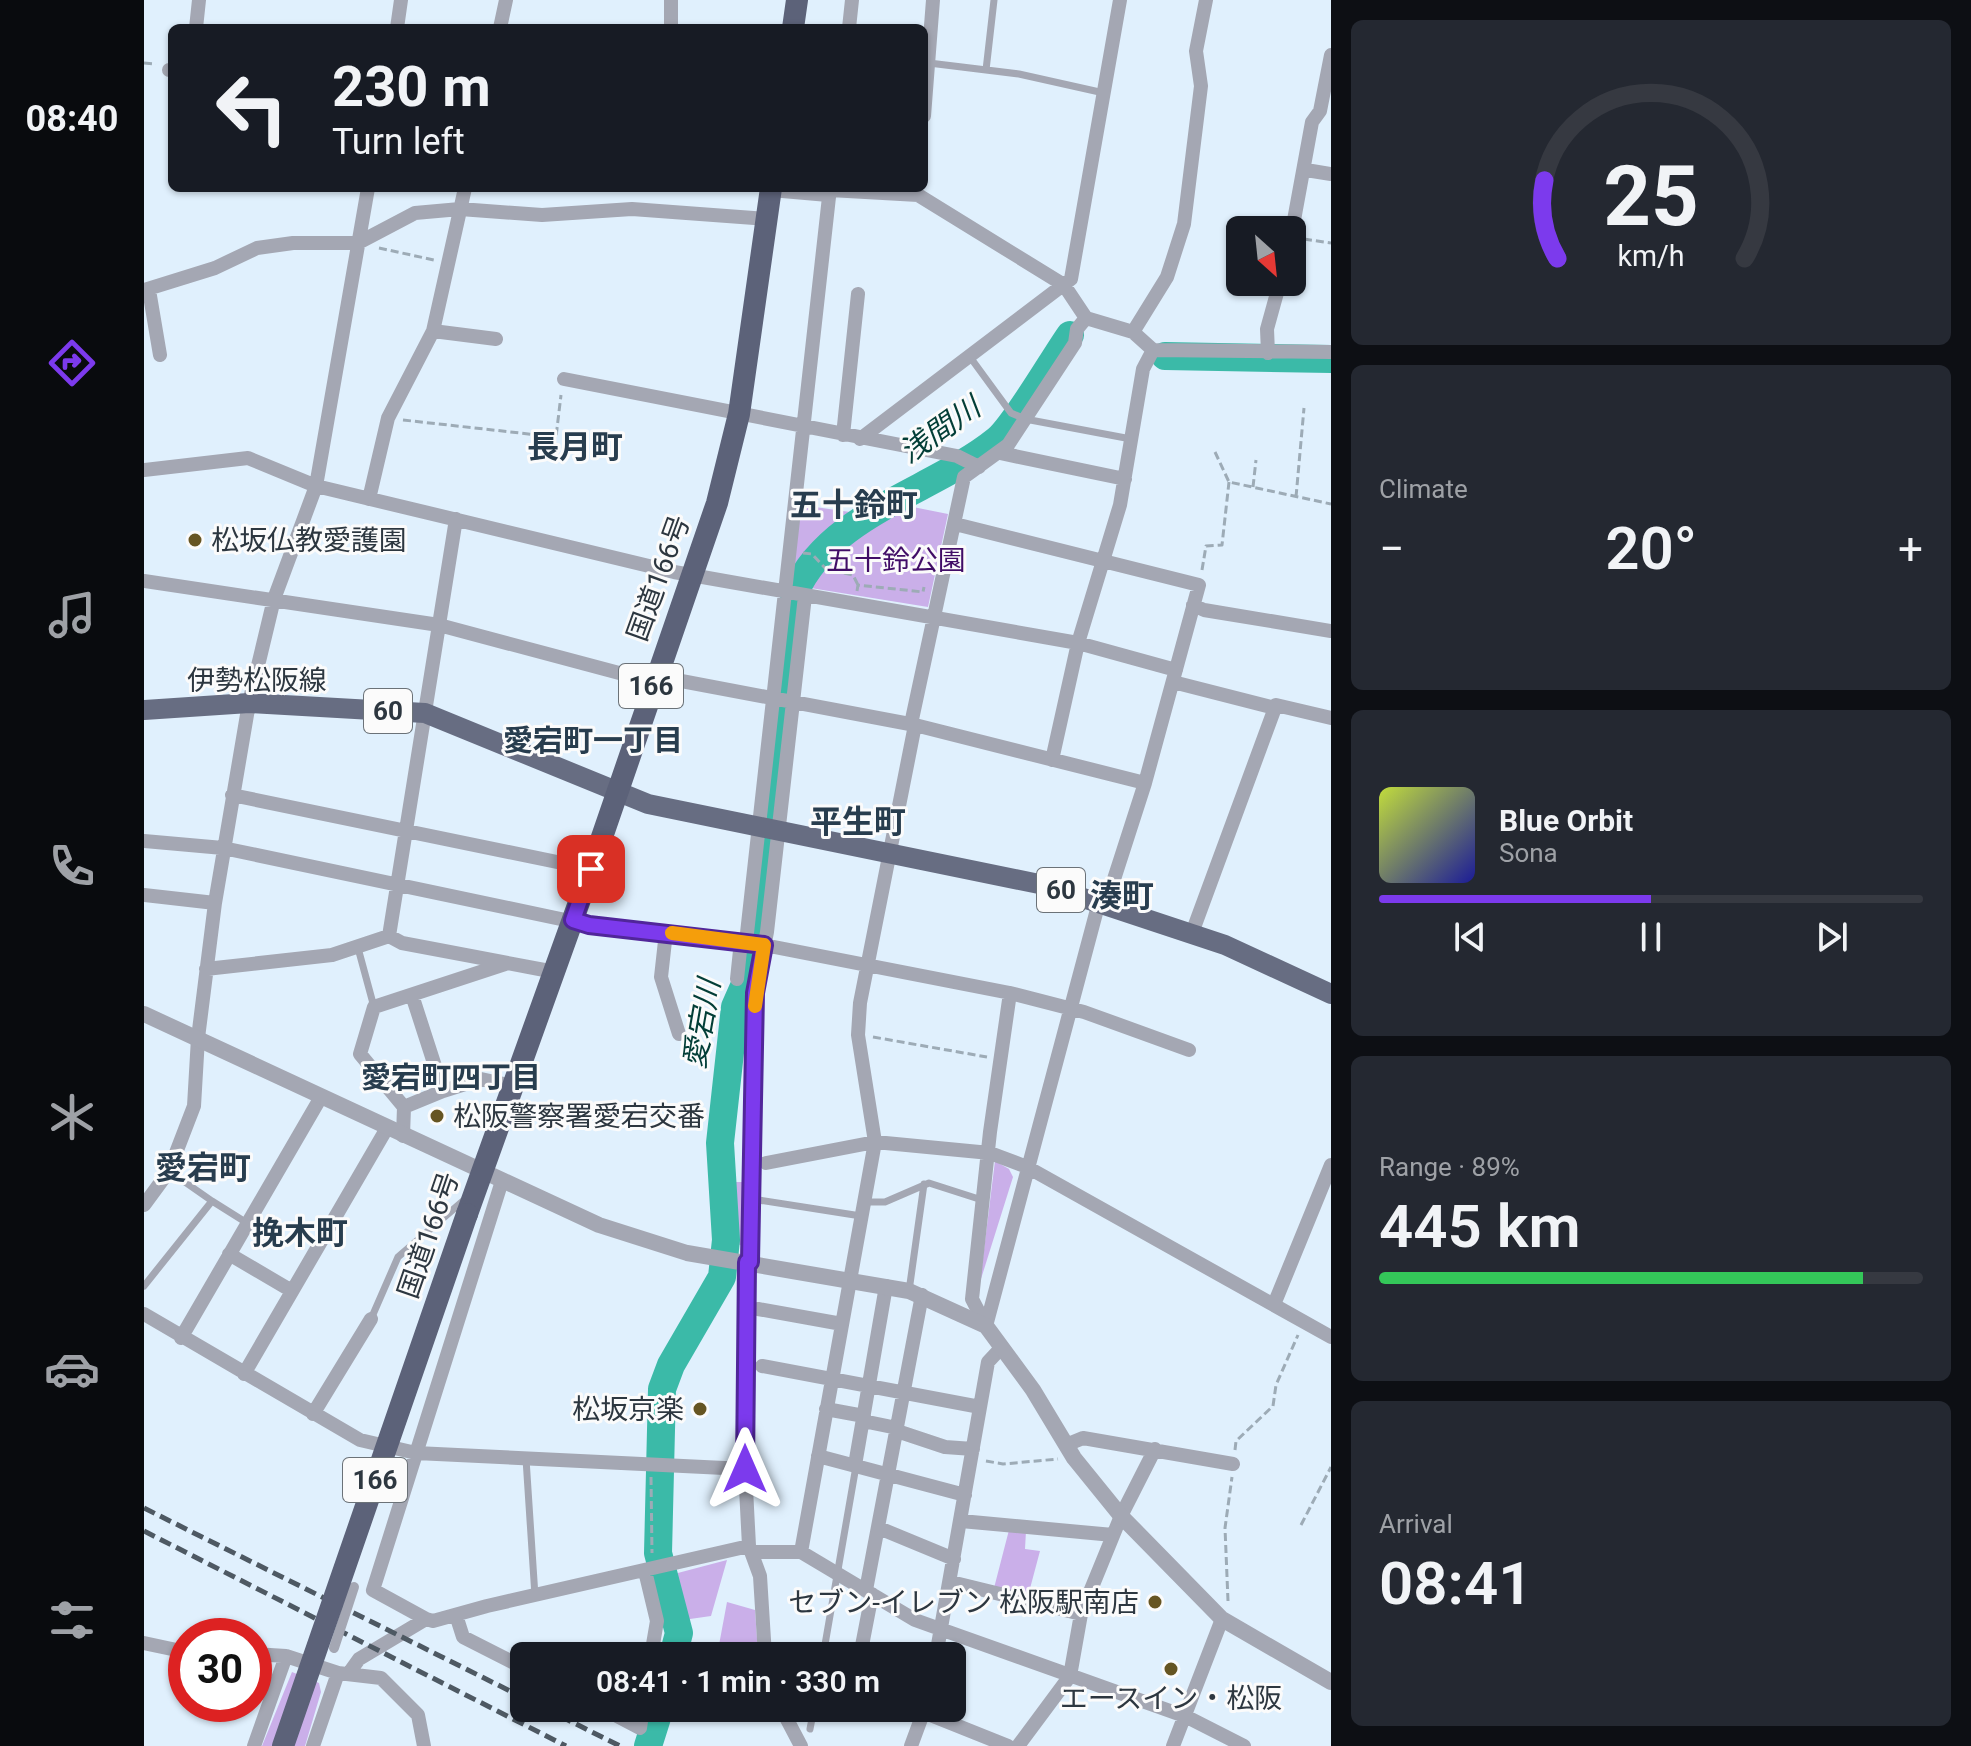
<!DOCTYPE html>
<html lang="en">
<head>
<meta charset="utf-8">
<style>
	body { margin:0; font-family:Roboto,"Noto Sans JP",sans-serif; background:#242831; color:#f1f3f6; height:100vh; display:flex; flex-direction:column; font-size:30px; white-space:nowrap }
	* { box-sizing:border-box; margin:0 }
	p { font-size:26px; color:#9ea1a6 }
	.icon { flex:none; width:44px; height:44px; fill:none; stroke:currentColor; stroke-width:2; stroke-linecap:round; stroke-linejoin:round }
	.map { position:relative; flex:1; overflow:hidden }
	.sheet { display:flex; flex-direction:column; gap:20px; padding:20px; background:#0d0f14; width:640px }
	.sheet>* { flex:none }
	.hud { position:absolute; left:24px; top:24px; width:760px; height:168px; border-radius:12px; box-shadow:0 2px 6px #0004; background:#171b24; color:#f1f3f6; overflow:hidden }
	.needle { width:52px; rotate:153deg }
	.tools { position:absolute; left:1082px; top:216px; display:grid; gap:16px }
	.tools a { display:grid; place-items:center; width:80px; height:80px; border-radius:12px; background:#171b24; box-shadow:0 2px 6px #0004; font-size:40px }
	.speed { position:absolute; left:24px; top:1618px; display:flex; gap:16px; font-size:40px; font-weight:700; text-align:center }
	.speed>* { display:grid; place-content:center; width:104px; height:104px; border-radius:50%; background:#171b24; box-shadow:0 2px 6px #0004; line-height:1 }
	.speed .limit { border:12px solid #d22; background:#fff; color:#111 }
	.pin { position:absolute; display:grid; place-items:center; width:68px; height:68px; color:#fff; margin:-34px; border-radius:16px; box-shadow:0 4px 12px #0006 }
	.me { position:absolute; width:88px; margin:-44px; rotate:0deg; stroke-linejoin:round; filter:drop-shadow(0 0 6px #0008) }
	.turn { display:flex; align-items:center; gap:28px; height:168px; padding:0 32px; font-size:36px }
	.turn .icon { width:104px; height:104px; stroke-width:2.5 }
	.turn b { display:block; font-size:56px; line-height:68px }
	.big { font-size:60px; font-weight:600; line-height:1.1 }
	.sheet .card { flex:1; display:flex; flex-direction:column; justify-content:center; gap:12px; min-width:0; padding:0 28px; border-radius:12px; background:#242831 }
	.sheet .dial { align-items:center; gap:0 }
	.dial svg { height:208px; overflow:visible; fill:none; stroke:#363941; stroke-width:7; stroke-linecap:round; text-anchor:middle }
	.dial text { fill:#f1f3f6; stroke:none }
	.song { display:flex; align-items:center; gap:24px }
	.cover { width:96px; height:96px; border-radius:12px; background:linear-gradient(135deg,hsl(70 70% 55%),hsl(240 70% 35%)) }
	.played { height:8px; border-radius:4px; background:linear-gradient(90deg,#7c3aed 50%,#363941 50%) }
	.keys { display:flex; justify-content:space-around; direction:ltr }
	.heat { display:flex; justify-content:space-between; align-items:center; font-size:44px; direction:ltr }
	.charge { height:12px; border-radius:6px; background:linear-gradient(90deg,#34c759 89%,#363941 0) }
	.trip { position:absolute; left:366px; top:1642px; width:456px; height:80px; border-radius:12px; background:#171b24; box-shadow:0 2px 6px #0004; font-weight:600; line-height:80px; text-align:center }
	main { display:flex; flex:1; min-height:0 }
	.menu { display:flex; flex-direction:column; width:144px; justify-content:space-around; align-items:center; background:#090b0e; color:#9ea1a6 }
	.menu .icon { width:56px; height:56px }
	.menu .selected { color:#7c3aed }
	.menu b { font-size:36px; color:#f1f3f6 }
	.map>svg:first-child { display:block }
	.green { fill:#caafe9 }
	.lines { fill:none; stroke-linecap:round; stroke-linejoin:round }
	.river { stroke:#3bbaa8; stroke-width:28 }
	.path { stroke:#9dabb6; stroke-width:3; stroke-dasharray:8 4; stroke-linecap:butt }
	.service { stroke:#a4a7b3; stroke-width:7 }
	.minor { stroke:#a4a7b3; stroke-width:14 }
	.tertiary { stroke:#a4a7b3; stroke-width:16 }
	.primary { stroke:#676d82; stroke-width:20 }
	.trunk { stroke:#5c6279; stroke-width:22 }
	.rail { stroke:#4e5963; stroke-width:5; stroke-dasharray:12 6; stroke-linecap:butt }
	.pedestrian-bridge { stroke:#a4a7b3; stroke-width:10 }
	.trunk-bridge { stroke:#5c6279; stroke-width:22 }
	.route-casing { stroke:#51269a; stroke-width:20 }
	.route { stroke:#7c3aed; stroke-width:14 }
	.slow { stroke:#f59e0b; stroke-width:14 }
	.poi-dot { fill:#652; stroke:#fbfbfb; stroke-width:3 }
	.labels { text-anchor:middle; stroke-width:6; stroke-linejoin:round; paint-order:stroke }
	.shield { fill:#fbfbfb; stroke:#6b7278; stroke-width:2 }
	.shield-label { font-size:26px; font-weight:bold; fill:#2d3740 }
	.poi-label { font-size:28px; fill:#2d3740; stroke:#fbfbfb; text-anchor:start }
	.park-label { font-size:28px; fill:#410d67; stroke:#fbfbfb }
	.street-label { font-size:28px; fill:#2d3740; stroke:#fbfbfb }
	.water-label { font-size:30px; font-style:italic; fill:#033e37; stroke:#fbfbfb }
	.neighbourhood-label { font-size:30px; font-weight:bold; fill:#283d4e; stroke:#fbfbfb }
	.quarter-label { font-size:32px; font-weight:bold; fill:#283d4e; stroke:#fbfbfb }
</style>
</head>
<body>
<main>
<nav class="menu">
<b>08:40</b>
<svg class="icon selected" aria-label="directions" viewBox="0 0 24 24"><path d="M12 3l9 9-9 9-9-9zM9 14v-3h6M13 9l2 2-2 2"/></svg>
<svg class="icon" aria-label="music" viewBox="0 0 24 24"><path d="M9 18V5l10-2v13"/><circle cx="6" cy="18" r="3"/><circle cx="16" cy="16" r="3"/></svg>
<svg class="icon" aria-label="phone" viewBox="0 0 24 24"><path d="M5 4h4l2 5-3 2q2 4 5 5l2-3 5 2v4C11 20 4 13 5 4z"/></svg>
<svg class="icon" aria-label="climate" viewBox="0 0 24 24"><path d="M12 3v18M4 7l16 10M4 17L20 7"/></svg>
<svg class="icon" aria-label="car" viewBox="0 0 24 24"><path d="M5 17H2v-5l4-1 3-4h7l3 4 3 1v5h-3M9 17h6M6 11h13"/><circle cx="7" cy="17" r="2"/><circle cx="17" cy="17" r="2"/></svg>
<svg class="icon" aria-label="filters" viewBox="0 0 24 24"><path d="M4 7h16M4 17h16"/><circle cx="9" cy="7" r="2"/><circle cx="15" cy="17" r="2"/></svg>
</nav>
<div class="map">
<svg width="1187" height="1746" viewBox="0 0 1187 1746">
	<rect width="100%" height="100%" fill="#e0f0fd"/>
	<!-- green -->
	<path class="green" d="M657 505 741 517 764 506 804 514 784 607 648 585Z
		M851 1161 865 1169 869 1177 836 1282Z
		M583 1182H602L601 1246 585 1243Z
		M865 1530 882 1531 881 1549 896 1551 884 1596 850 1588Z
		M583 1560 567 1616 539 1620 530 1574Z
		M583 1602 611 1610 614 1653 575 1645Z
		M148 1672 175 1683 177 1692 161 1746H118Z"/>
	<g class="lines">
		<!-- river -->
		<path class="river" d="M1021 356 1187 359
			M529 1656 535 1633 514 1553 518 1389 527 1365 578 1277 582 1240 576 1143 591 1007 602 982 606 951 612 936 651 592C686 513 790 491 853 440 872 424 909 359 926 335
			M504 1746 516 1708"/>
		<!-- path -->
		<path class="path" d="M0 63 12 64
			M1160 239 1187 243
			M235 248 290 260
			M259 420 412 437 417 395
			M1071 452 1085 482 1187 504
			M1109 487 1112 460
			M1152 497 1160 408
			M659 553 668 554 682 569 709 575 714 585
			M1058 570 1062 546 1078 545 1085 482
			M713 591 714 585 779 592 780 587
			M729 1037 843 1057
			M1091 1450 1092 1441 1129 1406 1132 1385 1154 1335
			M842 1461 859 1464 914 1459
			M507 1477 508 1553
			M1157 1525 1187 1467
			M1084 1601 1081 1528 1088 1477"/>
		<!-- service -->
		<path class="service" d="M785 63 875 74 960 93
			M842 70 850 0
			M826 357 867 413 881 419 987 439
			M214 948 230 1007
			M608 1199 717 1216
			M68 1201 103 1223
			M721 1202H741L785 1183 838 1200
			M0 1286 68 1201 25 1171
			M765 1291 780 1184
			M227 1319 254 1257 319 1201
			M382 1459 391 1596
			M679 1656 711 1472
			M666 1729 670 1708"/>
		<!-- minor -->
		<path class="minor" d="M52 28 55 0
			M253 28 257 0
			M356 28 362 0
			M527 28V0
			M705 28 708 0
			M25 70H28
			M780 116 789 0
			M1162 170 1187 174
			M627 190 684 195
			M686 190 774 195 920 285 942 318 989 332 1009 350 1187 352
			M1148 231 1168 122 1176 111 1187 55
			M0 290 71 268 113 248 149 243H214L271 213 316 209 398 215 488 209 623 219
			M5 290 16 355
			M289 331 352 339
			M989 332 1023 277 1040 224 1057 86 1052 51 1062 0
			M1124 353 1123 329 1136 282
			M420 379 813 456 835 467
			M699 435 714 294
			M716 439 927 279 976 0
			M856 453 981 479
			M0 470 104 458 172 486 530 572 934 643 1032 670
			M225 499 244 418 289 331 321 188
			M811 524 1055 585 1001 783 962 904
			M0 581 295 625 509 682
			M1049 605 1060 610 1187 631
			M511 676 771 725 1001 783
			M1029 682 1131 708
			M767 724 820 477 864 445 931 343 933 329 942 318
			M908 760 934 643 976 505 999 369 1009 350
			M88 795 447 869
			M0 841 79 848 445 925 620 945 866 993 940 1012 1045 1050
			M0 895 71 903
			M522 932 517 977 535 1034
			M1048 933 1132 705 1187 718
			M245 936 312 519
			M602 942 686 188
			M62 969 188 955 245 936 258 943 411 972
			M593 979 597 941
			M268 995 299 1091 337 1079 369 1086
			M260 1107 299 1091
			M259 1136 260 1107 216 1054 230 1007 361 964
			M622 1163 731 1142 846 1153 883 1167 1187 1337
			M0 1205 25 1171 50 1106 54 1038 71 903 105 703 130 599 172 486 224 188
			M85 1254 148 1291
			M603 1262 601 1469 605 1546 616 1576 621 1656
			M606 1262 611 993 623 932 661 596
			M1131 1302 1187 1165
			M614 1309 698 1324
			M0 1314 216 1440 272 1453 601 1469
			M842 1326 955 902
			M842 1326 828 1299 846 1132 866 993
			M37 1338 177 1097
			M618 1366 836 1407
			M100 1374 243 1128
			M682 1409 720 1416
			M169 1414 227 1319
			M719 1421 753 1428
			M753 1431 801 1447 829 1449
			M922 1445 939 1438 1089 1464
			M674 1456 821 1495
			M711 1465 742 1286
			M817 1521 969 1535
			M735 1528 810 1559
			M608 1552H657L771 1620 1043 1717 1100 1746
			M657 1552 731 1142 714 1035 716 1003 771 725
			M501 1571 513 1621 507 1656
			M807 1582 937 1614
			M722 1590 778 1295
			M312 1615 319 1637 380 1668
			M282 1619 229 1590 358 1181
			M0 1643 42 1652
			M142 1656 194 1673
			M716 1656 728 1594
			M792 1656 844 1362 858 1347
			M205 1673 215 1659 282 1619 289 1621 343 1606 605 1546
			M458 1708 496 1728 499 1708
			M637 1708 657 1746
			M716 1708H740
			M779 1712 864 1746
			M110 1746 142 1656 110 1654
			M169 1746 194 1673 237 1678 274 1715 280 1746
			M767 1746 781 1708
			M874 1746 926 1676 937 1614 977 1516 1011 1449
			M1029 1746 1078 1619"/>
		<!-- tertiary -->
		<path class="tertiary" d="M0 1014 455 1225 543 1253 765 1291 842 1326 889 1390 930 1458 977 1516 1078 1619 1187 1682"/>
		<!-- primary -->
		<path class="primary" d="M0 710 105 703 281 713 504 804 900 885 1081 945 1187 994"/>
		<!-- trunk -->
		<path class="trunk" d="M649 28 653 0
			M323 1214 447 869 573 503 595 414 627 188"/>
		<!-- rail -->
		<path class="rail" d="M0 1508 380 1698
			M0 1531 422 1746
			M400 1708 476 1746"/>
		<!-- pedestrian-bridge -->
		<path class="pedestrian-bridge" d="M190 1648 210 1587"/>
		<!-- trunk-bridge -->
		<path class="trunk-bridge" d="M139 1746 323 1214"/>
	</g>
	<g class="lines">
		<!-- route casing -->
		<g class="route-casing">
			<path id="route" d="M447 869 429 920 445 925 620 945 611 993 606 1262H603L601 1469"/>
		</g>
		<!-- route -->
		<use href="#route" class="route"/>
		<!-- slow -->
		<path class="slow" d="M528 933 620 945 611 1006"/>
	</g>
	<!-- markers -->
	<g class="poi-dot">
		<circle cx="51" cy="540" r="8"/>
		<circle cx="293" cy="1116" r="8"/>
		<circle cx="556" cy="1409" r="8"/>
		<circle cx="1011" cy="1602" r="8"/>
		<circle cx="1027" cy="1669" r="8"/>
	</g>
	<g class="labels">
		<!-- shield labels -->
		<g class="shield">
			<rect x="475" y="664" width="64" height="44" rx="6"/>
			<rect x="220" y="689" width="48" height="44" rx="6"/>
			<rect x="893" y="868" width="48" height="44" rx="6"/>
			<rect x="199" y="1458" width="64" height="44" rx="6"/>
		</g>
		<g class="shield-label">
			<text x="507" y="695">166</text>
			<text x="244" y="720">60</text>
			<text x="917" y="899">60</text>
			<text x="231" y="1489">166</text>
		</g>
		<!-- poi labels -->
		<g class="poi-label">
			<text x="67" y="550">松坂仏教愛護園</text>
			<text x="309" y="1126">松阪警察署愛宕交番</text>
			<text x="540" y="1419" text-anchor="end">松坂京楽</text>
			<text x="995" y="1612" text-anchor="end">セブン-イレブン 松阪駅南店</text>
			<text x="1027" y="1708" text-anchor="middle">エースイン・松阪</text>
		</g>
		<!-- park labels -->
		<g class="park-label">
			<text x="752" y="570">五十鈴公園</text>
		</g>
		<!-- street labels -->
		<g class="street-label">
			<text transform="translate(514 578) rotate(-70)" y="10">国道166号</text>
			<text x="113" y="690">伊勢松阪線</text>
			<text transform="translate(284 1235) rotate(-71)" y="10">国道166号</text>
		</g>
		<!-- water labels -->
		<g class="water-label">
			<text transform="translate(796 430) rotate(-35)" y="10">浅間川</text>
			<text transform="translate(558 1024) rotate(-80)" y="10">愛宕川</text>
		</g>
		<!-- neighbourhood labels -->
		<g class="neighbourhood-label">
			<text x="449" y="751">愛宕町一丁目</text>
			<text x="307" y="1088">愛宕町四丁目</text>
		</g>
		<!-- quarter labels -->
		<g class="quarter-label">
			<text x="431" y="458">長月町</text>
			<text x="710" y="516">五十鈴町</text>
			<text x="714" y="833">平生町</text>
			<text x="978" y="907">湊町</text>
			<text x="59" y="1179">愛宕町</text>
			<text x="156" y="1244">挽木町</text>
		</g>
	</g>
</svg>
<div class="tools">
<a><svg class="needle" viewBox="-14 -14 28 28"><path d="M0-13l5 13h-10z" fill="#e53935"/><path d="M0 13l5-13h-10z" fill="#9ea1a6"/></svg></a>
</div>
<div class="speed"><div class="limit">30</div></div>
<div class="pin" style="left:447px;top:869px;background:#d93025"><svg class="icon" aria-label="arrive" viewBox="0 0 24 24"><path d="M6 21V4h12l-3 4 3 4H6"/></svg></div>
<svg class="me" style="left:601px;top:1469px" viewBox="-20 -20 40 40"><path d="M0-17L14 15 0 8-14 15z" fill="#7c3aed" stroke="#fff" stroke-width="4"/></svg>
<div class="trip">08:41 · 1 min · 330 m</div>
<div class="hud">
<div class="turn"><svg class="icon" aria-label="left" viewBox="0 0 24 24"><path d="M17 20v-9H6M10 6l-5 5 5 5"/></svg><div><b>230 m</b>Turn left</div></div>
</div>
</div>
<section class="sheet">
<div class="card dial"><svg viewBox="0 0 100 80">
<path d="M14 69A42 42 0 1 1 86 69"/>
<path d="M14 69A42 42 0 0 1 9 39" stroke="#7c3aed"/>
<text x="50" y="56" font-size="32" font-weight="700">25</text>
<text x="50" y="72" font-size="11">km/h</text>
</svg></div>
<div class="card"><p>Climate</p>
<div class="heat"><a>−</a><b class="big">20°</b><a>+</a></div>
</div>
<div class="card">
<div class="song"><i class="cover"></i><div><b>Blue Orbit</b><p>Sona</p></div></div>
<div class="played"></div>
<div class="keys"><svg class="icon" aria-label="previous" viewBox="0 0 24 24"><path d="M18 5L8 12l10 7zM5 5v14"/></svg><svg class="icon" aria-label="pause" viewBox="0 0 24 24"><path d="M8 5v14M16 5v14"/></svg><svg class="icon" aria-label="next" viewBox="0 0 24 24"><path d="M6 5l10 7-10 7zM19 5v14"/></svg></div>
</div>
<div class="card"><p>Range · 89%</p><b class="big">445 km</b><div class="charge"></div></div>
<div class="card"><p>Arrival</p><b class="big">08:41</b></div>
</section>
</main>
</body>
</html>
